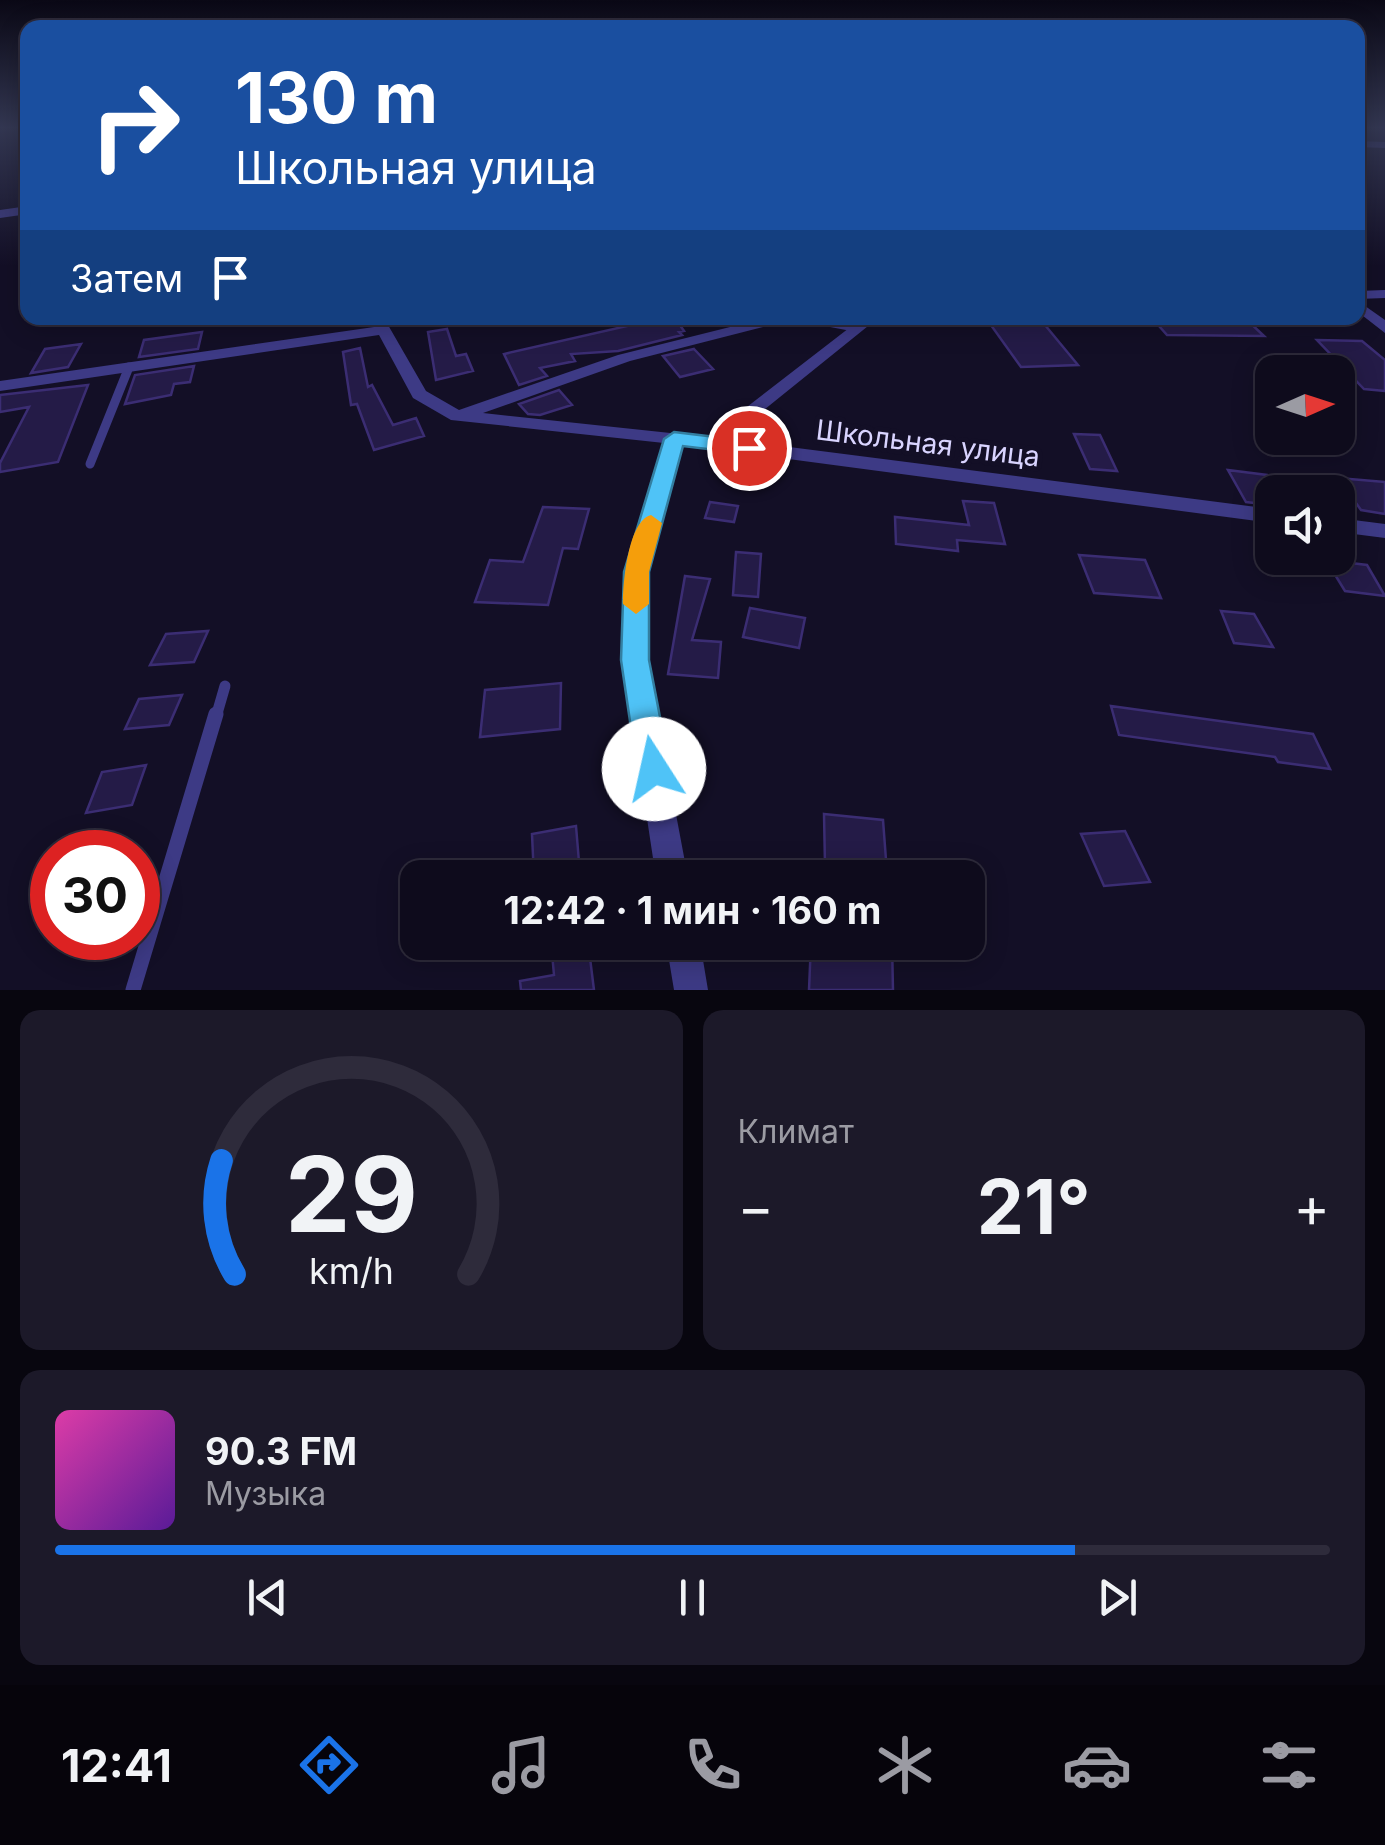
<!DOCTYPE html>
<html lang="ru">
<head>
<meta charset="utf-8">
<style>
	body { margin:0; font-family:Inter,sans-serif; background:#1c1929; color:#f1f3f6; height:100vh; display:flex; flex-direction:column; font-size:38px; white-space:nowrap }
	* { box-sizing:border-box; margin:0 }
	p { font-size:32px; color:#9b9ba3 }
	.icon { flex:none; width:55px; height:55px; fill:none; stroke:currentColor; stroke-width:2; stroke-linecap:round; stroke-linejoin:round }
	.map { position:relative; height:990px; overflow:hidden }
	.drawer { display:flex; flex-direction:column; gap:20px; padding:20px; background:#08060f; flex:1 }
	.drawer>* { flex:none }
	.top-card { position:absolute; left:20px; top:20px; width:1345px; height:305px; border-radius:20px; box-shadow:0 5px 25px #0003,0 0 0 2px #2e2b3b; background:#1a4fa0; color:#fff; overflow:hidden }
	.needle { width:65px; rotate:87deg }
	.fabs { position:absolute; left:1255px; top:355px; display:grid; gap:20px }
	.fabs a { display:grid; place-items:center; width:100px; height:100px; border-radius:20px; background:#0e0b1c; box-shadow:0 5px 25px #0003,0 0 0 2px #2e2b3b; font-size:50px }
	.speed { position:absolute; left:30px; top:830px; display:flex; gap:20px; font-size:50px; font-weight:700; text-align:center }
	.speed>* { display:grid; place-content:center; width:130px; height:130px; border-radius:50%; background:#0e0b1c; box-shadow:0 5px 25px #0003,0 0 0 2px #2e2b3b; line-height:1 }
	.speed .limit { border:15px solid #d22; background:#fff; color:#111 }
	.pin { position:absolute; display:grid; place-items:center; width:85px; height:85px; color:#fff; margin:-42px; border:5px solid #fff; border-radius:50%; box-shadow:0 2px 10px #0007 }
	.me { position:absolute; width:110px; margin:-55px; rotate:350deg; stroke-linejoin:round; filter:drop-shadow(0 0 8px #0008) }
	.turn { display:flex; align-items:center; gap:35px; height:210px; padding:0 50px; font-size:45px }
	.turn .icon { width:130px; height:130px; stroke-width:2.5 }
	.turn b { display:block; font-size:70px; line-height:85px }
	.then { display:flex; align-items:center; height:95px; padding:0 50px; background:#0003; gap:20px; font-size:38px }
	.big { font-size:75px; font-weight:700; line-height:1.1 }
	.drawer .widget { flex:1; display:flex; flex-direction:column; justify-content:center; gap:15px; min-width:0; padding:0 35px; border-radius:20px; background:#1c1929 }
	.drawer .dial { align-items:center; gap:0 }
	.dial svg { height:260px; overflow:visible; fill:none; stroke:#2e2b3b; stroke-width:7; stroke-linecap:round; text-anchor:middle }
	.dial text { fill:#f1f3f6; stroke:none }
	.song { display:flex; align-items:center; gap:30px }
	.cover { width:120px; height:120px; border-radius:15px; background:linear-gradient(135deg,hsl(320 70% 55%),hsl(270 70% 35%)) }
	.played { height:10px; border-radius:5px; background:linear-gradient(90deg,#1a73e8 80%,#2e2b3b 80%) }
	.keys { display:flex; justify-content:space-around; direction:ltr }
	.heat { display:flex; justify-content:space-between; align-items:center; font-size:55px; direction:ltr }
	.drawer .tiles { flex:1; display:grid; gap:20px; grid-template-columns:1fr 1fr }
	.widget:last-child { grid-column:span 2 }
	.trip { position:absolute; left:400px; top:860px; width:585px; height:100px; border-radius:20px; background:#0e0b1c; box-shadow:0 5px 25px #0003,0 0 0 2px #2e2b3b; font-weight:700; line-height:100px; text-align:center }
	.dock { display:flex; height:160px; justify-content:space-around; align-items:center; background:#06040b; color:#9b9ba3 }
	.dock .icon { width:70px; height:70px }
	.dock .on { color:#1a73e8 }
	.dock b { font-size:45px; color:#f1f3f6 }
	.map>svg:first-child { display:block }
	.building { fill:#241b47; stroke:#3b2d73; stroke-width:2.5 }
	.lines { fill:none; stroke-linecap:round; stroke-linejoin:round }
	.service-far3 { stroke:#3d3a85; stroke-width:6 }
	.service-far2 { stroke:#3d3a85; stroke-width:9 }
	.service-far1 { stroke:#3d3a85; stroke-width:11 }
	.service { stroke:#3d3a85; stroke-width:15 }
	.minor { fill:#3d3a85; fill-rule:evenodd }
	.tertiary { fill:#3d3a85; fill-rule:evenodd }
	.route { fill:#4fc3f7; stroke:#337fa1; stroke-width:2.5 }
	.slow { fill:#f59e0b }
	.labels { text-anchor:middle; stroke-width:10; stroke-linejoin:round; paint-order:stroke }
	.street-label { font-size:28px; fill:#d9d4ff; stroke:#130f26 }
</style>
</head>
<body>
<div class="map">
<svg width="1385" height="990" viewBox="0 0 1385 990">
	<rect width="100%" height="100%" fill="#130f26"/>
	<!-- building -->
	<path class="building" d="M662 318H675L684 331 679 332 682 335 618 351 571 354 575 361 540 368 547 376 519 385 504 354Z
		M1152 318H1245L1264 336 1167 335Z
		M1040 319 1078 365 1021 367 988 321Z
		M447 329 456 356 466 354 473 371 436 380 428 332Z
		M202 332 198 349 139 357 144 340Z
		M1317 340 1362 341 1385 360V391L1364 389Z
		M81 344 68 367 31 373 45 349Z
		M360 348 368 387 372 385 393 425 416 418 424 436 374 450 357 404 351 405 343 352Z
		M694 349 713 369 680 377 663 356Z
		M194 366 190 382 174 384 171 395 125 404 135 375Z
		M88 385 58 462 0 472V463L29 407 0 412V395Z
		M559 390 572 405 540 415 528 414 519 404Z
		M1074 434 1100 435 1117 471 1090 469Z
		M1228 470 1267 475 1272 486V505L1246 502Z
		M1338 478 1385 482V514L1361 510Z
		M963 501 994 503 1005 544 957 540 958 551 896 544 895 517 969 525Z
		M710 502 738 506 734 522 705 518Z
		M543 507 589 509 578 549 563 548 548 605 475 602 490 560 523 562Z
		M736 552 761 554 758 597 733 595Z
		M1079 555 1145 560 1161 598 1094 593Z
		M1326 560 1367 565 1385 596 1345 591Z
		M685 576 710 579 692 640 721 642 718 678 668 674Z
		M750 608 805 618 799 648 743 637Z
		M1221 611 1254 614 1273 647 1234 643Z
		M208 631 194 662 150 665 166 634Z
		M561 683 560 729 480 737 485 690Z
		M182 695 169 725 125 729 139 699Z
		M1111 706 1313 734 1330 769 1278 762 1275 757 1119 735Z
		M146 765 132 805 86 813 102 772Z
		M824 814 883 820 887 873 825 866Z
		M576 826 580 874 534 878 532 834Z
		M1125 831 1150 882 1104 886 1081 834Z
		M551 942H588L594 990H521L520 981 554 975Z
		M811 942H892L893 990H809Z"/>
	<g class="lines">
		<!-- service-far3 -->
		<path class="service-far3" d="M799 318 857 329"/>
		<!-- service-far2 -->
		<path class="service-far2" d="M90 464 129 367"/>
		<!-- service-far1 -->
		<path class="service-far1" d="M216 717 225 686"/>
		<!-- service -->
		<path class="service" d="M133 990 216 714"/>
		<!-- minor -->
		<path class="minor" d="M1358 141 1385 142V148L1358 147Z
			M1385 290V298L1358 299V291Z
			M1358 301 1385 320V333L1358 312Z
			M370 318H384L426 391 459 410 618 355 766 318H789L787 321 630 361 483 413 708 437 862 318H878L728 439 1272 509V523L682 445 648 573 647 660 688 878H656L623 660 626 573 664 443 451 420 413 398 379 335 0 391V381L374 327Z
			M1338 518 1385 524V538L1338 532Z
			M666 942H700L708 990H674Z"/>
		<!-- tertiary -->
		<path class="tertiary" d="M28 206V214L0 218V210Z"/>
	</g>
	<!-- sky -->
	<linearGradient id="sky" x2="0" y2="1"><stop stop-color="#0a0815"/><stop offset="0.48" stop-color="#333752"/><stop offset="1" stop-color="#333752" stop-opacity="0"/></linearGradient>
	<rect width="1385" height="266" fill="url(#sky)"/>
	<!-- route -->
	<path class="route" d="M674 432 749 441 760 448 749 454 683 446 649 572V660L670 769 665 779 654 784 642 779 637 769 621 660 624 572 664 439Z"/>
	<!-- slow -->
	<path class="slow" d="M651 515 662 523 649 572V604L636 614 623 604C623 583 628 521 651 515Z"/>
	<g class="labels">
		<!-- street labels -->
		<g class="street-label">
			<text transform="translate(928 443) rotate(7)" y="10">Школьная улица</text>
		</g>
	</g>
</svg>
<div class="fabs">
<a><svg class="needle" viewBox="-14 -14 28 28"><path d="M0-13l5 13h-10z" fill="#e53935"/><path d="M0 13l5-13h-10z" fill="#9b9ba3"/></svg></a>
<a><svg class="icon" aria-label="sound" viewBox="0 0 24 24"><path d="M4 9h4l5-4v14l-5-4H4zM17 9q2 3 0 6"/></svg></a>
</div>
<div class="speed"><div class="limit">30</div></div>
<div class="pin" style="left:749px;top:448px;background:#d93025"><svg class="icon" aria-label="arrive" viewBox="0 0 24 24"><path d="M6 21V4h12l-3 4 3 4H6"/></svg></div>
<svg class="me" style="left:654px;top:769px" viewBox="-20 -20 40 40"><circle r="19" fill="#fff"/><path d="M0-13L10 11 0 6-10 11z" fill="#4fc3f7"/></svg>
<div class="trip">12:42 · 1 мин · 160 m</div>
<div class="top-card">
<div class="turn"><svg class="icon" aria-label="right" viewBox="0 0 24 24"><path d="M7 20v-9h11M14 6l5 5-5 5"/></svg><div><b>130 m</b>Школьная улица</div></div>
<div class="then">Затем<svg class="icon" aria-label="arrive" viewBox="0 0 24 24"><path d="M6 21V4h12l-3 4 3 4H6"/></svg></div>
</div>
</div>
<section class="drawer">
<div class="tiles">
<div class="widget dial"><svg viewBox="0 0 100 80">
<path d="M14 69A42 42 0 1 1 86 69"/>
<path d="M14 69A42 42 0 0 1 10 34" stroke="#1a73e8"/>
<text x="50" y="56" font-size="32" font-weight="700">29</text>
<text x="50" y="72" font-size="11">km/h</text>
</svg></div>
<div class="widget"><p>Климат</p>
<div class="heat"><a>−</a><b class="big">21°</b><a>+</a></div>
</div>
<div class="widget">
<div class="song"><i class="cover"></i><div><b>90.3 FM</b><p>Музыка</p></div></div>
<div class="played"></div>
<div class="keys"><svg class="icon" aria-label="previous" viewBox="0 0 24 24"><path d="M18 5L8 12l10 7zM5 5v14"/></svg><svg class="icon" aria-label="pause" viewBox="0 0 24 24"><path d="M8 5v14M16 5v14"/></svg><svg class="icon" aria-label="next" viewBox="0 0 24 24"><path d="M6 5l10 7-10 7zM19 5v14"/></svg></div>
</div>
</div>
</section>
<nav class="dock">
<b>12:41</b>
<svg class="icon on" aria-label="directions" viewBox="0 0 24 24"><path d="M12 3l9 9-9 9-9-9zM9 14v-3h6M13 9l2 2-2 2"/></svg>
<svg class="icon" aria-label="music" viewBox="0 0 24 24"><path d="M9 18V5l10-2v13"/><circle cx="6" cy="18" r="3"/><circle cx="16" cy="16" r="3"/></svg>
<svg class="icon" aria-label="phone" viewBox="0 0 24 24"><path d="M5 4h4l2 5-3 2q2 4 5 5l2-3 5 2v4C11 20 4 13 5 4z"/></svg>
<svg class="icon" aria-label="climate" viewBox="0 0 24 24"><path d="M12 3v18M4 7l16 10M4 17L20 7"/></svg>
<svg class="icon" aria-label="car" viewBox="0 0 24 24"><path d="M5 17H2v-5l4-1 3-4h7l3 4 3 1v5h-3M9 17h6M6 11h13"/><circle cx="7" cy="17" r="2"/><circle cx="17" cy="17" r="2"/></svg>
<svg class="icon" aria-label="filters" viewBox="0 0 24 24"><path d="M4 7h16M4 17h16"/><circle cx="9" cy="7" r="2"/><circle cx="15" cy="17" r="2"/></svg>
</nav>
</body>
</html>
